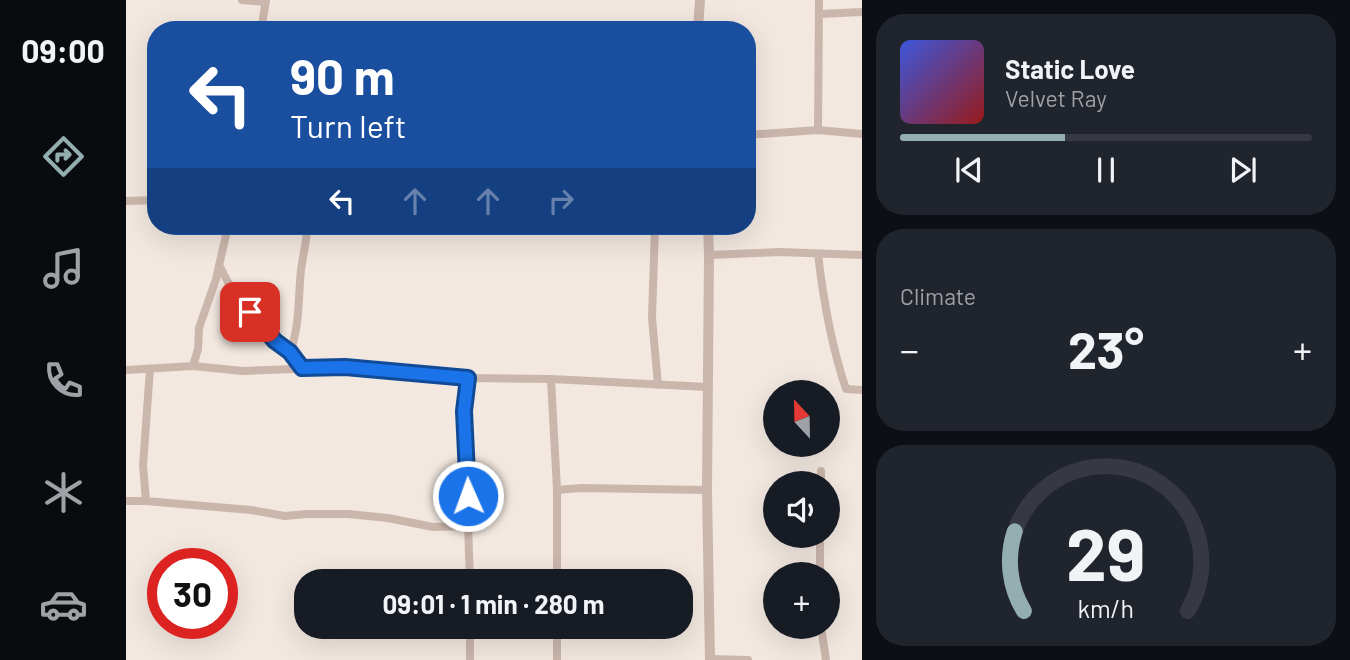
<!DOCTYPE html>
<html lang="en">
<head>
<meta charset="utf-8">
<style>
	body { margin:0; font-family:Barlow,sans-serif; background:#20242c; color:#f1f3f6; height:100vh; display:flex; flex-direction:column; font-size:26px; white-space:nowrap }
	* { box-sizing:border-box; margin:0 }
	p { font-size:23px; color:#9ea1a6 }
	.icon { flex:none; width:38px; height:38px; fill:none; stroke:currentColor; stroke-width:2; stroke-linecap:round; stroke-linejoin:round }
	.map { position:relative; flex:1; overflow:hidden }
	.drawer { display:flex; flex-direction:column; gap:14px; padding:14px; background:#0d0f14; width:488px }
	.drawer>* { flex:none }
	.guide { position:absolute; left:21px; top:21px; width:609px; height:214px; border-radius:28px; box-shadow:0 7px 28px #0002; background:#1a4fa0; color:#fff; overflow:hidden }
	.needle { width:46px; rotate:338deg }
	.buttons { position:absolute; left:637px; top:380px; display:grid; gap:14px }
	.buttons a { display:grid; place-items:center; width:77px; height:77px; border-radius:50%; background:#171b24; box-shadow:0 7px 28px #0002; font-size:35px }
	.speed { position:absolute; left:21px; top:548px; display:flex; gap:14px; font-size:35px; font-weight:700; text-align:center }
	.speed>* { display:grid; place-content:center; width:91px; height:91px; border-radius:50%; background:#171b24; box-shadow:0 7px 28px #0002; line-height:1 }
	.speed .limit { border:10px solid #d22; background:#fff; color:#111 }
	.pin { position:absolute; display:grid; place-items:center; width:60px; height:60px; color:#fff; margin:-30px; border-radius:14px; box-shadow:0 4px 10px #0006 }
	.me { position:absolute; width:77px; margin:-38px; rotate:358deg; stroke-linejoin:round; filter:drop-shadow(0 0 5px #0008) }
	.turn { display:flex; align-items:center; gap:24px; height:147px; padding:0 28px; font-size:32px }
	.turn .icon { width:91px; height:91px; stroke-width:2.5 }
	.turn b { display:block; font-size:49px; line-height:60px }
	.lanes { display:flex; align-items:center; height:66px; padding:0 28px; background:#0003; justify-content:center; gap:35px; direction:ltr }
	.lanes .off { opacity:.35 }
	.big { font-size:52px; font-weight:700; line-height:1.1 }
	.drawer .tile { flex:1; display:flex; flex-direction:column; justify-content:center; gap:10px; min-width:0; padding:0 24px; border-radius:28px; background:#20242c }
	.drawer .dial { align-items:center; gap:0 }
	.dial svg { height:182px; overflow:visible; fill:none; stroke:#363941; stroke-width:7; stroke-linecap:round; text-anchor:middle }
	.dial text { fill:#f1f3f6; stroke:none }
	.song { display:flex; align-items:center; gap:21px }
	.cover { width:84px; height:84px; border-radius:10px; background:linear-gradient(135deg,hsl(230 70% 55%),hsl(0 70% 35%)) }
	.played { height:7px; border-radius:4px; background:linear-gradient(90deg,#93aeae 40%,#363941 40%) }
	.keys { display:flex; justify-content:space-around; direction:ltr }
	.heat { display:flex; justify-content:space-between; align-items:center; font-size:38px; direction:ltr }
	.trip { position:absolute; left:168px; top:569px; width:399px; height:70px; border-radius:28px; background:#171b24; box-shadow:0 7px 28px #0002; font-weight:700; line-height:70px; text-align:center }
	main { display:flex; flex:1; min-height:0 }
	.dock { display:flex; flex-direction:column; width:126px; justify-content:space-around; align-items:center; background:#090b0e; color:#9ea1a6 }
	.dock .icon { width:49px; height:49px }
	.dock .on { color:#93aeae }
	.dock b { font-size:32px; color:#f1f3f6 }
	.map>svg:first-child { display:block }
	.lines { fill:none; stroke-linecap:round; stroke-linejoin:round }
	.minor { stroke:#cbb6ac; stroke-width:8 }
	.tertiary { stroke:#cbb6ac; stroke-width:10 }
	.route-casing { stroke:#114b97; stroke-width:18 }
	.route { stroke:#1a73e8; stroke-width:12 }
</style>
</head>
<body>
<main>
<nav class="dock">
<b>09:00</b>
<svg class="icon on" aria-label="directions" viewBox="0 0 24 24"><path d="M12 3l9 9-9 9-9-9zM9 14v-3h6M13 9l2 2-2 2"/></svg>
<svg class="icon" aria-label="music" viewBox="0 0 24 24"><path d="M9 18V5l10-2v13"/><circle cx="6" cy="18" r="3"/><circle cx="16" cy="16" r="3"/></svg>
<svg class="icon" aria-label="phone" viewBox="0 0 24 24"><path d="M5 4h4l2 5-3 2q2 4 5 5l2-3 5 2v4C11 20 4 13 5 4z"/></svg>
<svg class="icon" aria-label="climate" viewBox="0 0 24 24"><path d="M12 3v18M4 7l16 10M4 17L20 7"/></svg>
<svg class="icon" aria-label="car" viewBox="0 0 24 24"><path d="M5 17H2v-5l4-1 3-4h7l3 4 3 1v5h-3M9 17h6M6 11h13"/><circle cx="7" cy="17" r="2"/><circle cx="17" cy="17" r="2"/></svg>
</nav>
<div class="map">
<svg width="736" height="660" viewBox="0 0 736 660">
	<rect width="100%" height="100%" fill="#f2e8e0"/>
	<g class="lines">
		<!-- minor -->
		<path class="minor" d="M116 0 140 2
			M694 14 736 12
			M135 30 140 0
			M692 130 693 0
			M621 135 692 130 736 134
			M0 201 30 200
			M529 226 526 318 532 385
			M692 254C697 297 706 348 720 389L736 390
			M583 255 654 252 736 255
			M93 265C106 292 126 320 148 341 158 350 167 357 176 368
			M164 352C174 326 172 298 175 270 177 255 181 241 181 226
			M67 366 72 349 73 328 90 279 102 226
			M0 370 67 366 117 371 219 367 342 378 425 379 581 387
			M342 378 338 411 344 581
			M425 379 431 490V581
			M695 483V471
			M431 490 455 488 581 490
			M0 501H20L125 510 159 516 180 514H222L262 518 307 527 343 526
			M20 501 17 465 24 369
			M694 574V536
			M344 626V660
			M431 626V660
			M695 626 700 660
			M584 659 622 660"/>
		<!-- tertiary -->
		<path class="tertiary" d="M572 30 574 0
			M582 226 583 255 581 490 584 660"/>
	</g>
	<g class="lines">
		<!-- route casing -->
		<g class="route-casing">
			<path id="route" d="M124 312 149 341 164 352 176 368 219 367 342 378 338 411 342 496"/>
		</g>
		<!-- route -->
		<use href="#route" class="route"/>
	</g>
</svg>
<div class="buttons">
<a><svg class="needle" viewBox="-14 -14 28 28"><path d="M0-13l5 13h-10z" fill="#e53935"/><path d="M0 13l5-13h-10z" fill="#9ea1a6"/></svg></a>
<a><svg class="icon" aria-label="sound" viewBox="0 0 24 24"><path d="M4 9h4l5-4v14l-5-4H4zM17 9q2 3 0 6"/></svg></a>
<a>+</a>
</div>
<div class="speed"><div class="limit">30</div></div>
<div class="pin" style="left:124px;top:312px;background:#d93025"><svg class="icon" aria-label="arrive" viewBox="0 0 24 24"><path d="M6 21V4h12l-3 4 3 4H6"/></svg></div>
<svg class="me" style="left:342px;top:496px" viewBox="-20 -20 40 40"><circle r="17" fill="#1a73e8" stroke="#fff" stroke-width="3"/><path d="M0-11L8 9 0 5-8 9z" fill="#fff"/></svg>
<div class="trip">09:01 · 1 min · 280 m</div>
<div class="guide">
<div class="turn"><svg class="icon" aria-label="left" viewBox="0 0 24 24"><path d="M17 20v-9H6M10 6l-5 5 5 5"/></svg><div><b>90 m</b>Turn left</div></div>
<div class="lanes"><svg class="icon" aria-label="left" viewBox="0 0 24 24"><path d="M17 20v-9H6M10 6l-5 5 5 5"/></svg><svg class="icon off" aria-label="ahead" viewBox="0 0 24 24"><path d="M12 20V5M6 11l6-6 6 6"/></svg><svg class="icon off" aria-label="ahead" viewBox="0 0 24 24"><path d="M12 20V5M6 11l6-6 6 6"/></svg><svg class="icon off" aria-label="right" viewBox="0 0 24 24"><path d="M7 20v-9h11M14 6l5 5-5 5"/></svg></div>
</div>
</div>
<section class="drawer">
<div class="tile">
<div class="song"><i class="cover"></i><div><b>Static Love</b><p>Velvet Ray</p></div></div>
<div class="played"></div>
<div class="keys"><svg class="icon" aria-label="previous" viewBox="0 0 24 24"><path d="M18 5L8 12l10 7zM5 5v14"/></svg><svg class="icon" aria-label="pause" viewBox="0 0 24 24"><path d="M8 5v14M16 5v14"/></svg><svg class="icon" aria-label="next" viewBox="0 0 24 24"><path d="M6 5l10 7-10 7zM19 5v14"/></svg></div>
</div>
<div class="tile"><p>Climate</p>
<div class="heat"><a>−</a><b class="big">23°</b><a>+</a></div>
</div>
<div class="tile dial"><svg viewBox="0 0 100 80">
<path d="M14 69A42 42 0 1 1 86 69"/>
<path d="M14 69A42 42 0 0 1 10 34" stroke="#93aeae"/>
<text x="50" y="56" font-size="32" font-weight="700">29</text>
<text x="50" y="72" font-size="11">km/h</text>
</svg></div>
</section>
</main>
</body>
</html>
